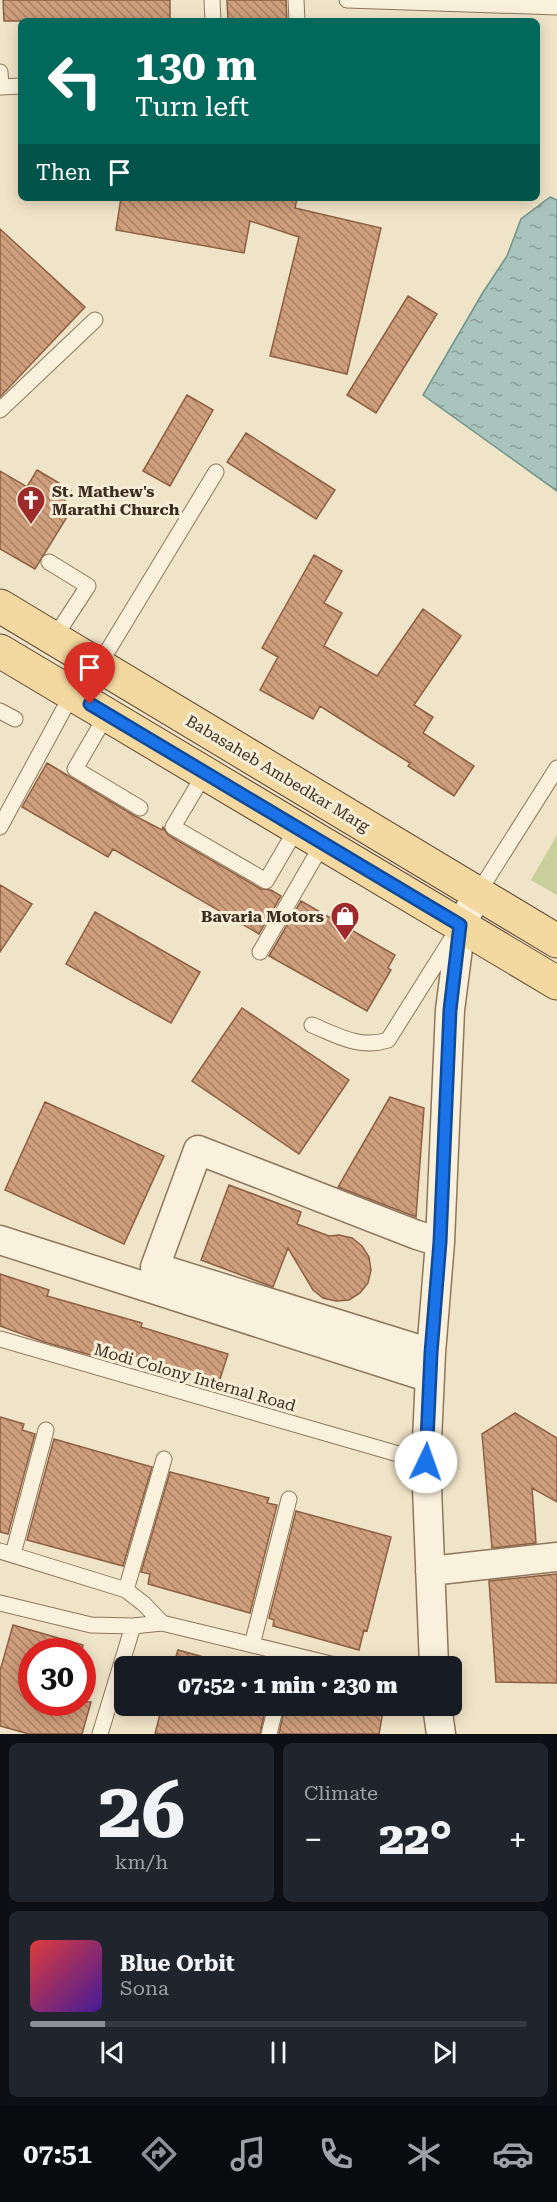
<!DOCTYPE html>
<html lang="en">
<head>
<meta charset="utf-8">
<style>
	body { margin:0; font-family:"Roboto Serif",serif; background:#20242c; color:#f1f3f6; height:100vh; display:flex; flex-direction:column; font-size:22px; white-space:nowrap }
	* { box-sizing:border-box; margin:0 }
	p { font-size:20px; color:#9ea1a6 }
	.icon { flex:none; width:33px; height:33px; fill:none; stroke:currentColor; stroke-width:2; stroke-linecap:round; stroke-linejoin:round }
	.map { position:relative; height:1734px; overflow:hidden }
	.side { display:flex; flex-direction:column; gap:9px; padding:9px; background:#0d0f14; flex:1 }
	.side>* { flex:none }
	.hud { position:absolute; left:18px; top:18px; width:522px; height:183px; border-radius:9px; box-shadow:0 3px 15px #0003; background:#00695c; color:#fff; overflow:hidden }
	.speed { position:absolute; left:18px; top:1638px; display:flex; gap:12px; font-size:30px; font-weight:700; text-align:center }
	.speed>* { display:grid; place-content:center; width:78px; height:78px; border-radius:50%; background:#171b24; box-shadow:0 3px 15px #0003; line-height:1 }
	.speed .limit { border:9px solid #d22; background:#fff; color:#111 }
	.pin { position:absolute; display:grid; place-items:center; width:51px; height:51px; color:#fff; margin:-62px -26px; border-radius:50% 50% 50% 0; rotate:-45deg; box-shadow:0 0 6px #0007 }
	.pin .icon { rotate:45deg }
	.me { position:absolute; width:66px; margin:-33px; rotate:3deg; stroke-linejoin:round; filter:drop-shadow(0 0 4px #0008) }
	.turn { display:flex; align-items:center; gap:21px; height:126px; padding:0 18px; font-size:27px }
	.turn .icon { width:78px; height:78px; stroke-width:2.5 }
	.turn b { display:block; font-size:42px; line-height:51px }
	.then { display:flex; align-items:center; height:57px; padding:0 18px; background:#0003; gap:12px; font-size:22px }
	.big { font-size:45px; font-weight:800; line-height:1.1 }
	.side .tile { flex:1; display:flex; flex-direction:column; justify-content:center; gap:9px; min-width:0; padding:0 21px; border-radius:9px; background:#20242c }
	.side .dial { align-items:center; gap:0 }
	.dial b { font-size:78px; line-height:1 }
	.song { display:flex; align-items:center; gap:18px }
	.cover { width:72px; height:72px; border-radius:9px; background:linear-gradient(135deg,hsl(0 70% 55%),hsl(260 70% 35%)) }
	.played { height:6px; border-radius:3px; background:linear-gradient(90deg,#8c9099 15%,#363941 15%) }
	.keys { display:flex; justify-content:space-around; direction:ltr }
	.heat { display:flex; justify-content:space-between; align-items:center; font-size:33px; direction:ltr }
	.side .tiles { flex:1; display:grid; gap:9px; grid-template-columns:1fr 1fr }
	.tile:last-child { grid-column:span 2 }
	.trip { position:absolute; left:114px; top:1656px; width:348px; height:60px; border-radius:9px; background:#171b24; box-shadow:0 3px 15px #0003; font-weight:800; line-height:60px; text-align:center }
	.dock { display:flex; height:96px; justify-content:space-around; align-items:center; background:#090b0e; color:#9ea1a6 }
	.dock .icon { width:42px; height:42px }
	.dock .selected { color:#8c9099 }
	.dock b { font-size:27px; color:#f1f3f6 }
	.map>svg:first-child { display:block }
	.park { fill:#c9cf9b }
	.water { fill:url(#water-ripples); stroke:#6f938a; stroke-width:1.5 }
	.building { fill:url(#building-back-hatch); stroke:#8d5f41; stroke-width:1.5 }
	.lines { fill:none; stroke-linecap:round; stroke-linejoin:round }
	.lane-casing { stroke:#8d765c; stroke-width:17 }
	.street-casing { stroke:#8d765c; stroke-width:31 }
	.primary-casing { stroke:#5b4430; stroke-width:35 }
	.lane { stroke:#faf1dc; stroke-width:15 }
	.street { stroke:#faf1dc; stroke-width:28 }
	.primary { stroke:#f3d9a0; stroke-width:33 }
	.route-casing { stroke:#114b97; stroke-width:15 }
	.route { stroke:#1a73e8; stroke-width:10 }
	.labels { text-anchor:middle; stroke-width:6; stroke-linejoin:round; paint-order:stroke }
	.poi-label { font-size:16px; font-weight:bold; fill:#3d2e20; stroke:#f7eed8; text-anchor:start }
	.street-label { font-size:16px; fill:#3d2e20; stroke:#f7eed8 }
</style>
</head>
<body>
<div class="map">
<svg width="557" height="1734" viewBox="0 0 557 1734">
	<defs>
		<pattern id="water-ripples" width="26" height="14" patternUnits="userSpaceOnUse" patternTransform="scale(1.5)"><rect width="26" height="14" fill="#a9c4bc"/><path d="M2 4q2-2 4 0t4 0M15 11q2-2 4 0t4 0" fill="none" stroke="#8ba098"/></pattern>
		<pattern id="building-back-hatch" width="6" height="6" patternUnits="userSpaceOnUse" patternTransform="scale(1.5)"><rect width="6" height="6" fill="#cf9f7d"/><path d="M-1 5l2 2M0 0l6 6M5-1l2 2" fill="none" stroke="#a98266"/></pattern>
	</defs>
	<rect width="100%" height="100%" fill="#f0e4c8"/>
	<!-- park -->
	<path class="park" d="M557 835V895L531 880Z"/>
	<!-- water -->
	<path class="water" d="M550 197 557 200V491L423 395 482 294 507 256 521 219Z"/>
	<!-- building -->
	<path class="building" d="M3 0H170V21H4Z
		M227 0H286L287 21H228Z
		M121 198H297L295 208 381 228 347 374 270 356 299 237 250 221 244 253 116 230Z
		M0 229 85 307 0 397Z
		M408 296 437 314 376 413 347 395Z
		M187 395 213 410 170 486 143 471Z
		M246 433 335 490 316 519 227 462Z
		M37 470 71 490 61 507 70 512 35 569 0 549V471L27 487Z
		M314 555 342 571 324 603 342 613 324 646 377 676 423 609 461 636 414 705 433 717 423 733 474 766 454 796 408 766 410 763 320 706 313 719 260 690 278 657 262 648Z
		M47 763 135 816 162 830 163 827 168 835 261 889 271 890 281 896 259 934 113 849 108 857 22 807Z
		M0 885 32 904 0 952Z
		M301 901 395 955 388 968 391 970 367 1011 269 956Z
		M95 912 200 972 171 1023 66 964Z
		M242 1008 349 1080 299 1154 192 1081Z
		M390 1097 424 1108 416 1217 338 1187Z
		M45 1102 164 1156 124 1244 5 1190Z
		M229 1185 301 1212 297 1224 329 1236 339 1235 352 1238 362 1246 369 1257 371 1270 368 1283 360 1293 349 1300 336 1301 323 1298 313 1290 288 1248 273 1287 201 1260Z
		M0 1274 49 1290 47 1296 142 1323 141 1327 228 1354 219 1382 133 1355 130 1366 44 1342 0 1326Z
		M515 1413 557 1438V1502L532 1488 536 1543 492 1548 482 1434Z
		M0 1417 24 1424 22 1430 35 1434 8 1534 0 1532Z
		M54 1439 152 1467 123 1566 27 1540Z
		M170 1472 269 1498 267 1503 277 1505 250 1613 148 1584 150 1574 141 1572Z
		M296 1511 391 1537 367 1631 364 1630 359 1650 273 1626 274 1620 269 1618Z
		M557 1574V1683L496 1682 489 1581Z
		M13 1625 83 1645 82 1652H32V1702H91L82 1734H29L0 1726V1671Z
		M178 1650 236 1666H173Z
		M162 1706H266L260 1734H155Z
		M285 1706H384L379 1734H279Z"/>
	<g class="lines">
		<!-- lane casing -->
		<g class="lane-casing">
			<path id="lane" d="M212 0 213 21
				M296 0 297 21
				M347 0 557 7
				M0 72 1 87 21 86
				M0 410 95 320
				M49 562 88 586 54 638
				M99 665 216 472
				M0 711 15 719
				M107 714 75 769 140 808
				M205 773 173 827 266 881 297 828
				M0 827 72 694
				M478 893 557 768
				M260 952 323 843
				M312 1025C338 1036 360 1049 388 1040L454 935
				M0 1339 426 1462
				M0 1551 126 1590 144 1604 162 1623
				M13 1554 46 1430
				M126 1590 164 1459
				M0 1603 91 1625 133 1626 162 1623 339 1666
				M252 1645 289 1499
				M100 1734 133 1626
				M269 1734 276 1706"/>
		</g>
		<!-- street casing -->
		<g class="street-casing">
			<path id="street" d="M0 1240 430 1378
				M431 1353 155 1267 198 1150 417 1235 440 1242
				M430 1571 557 1557
				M434 1666 426 1462 431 1353 440 1242 450 1010 461 925 478 893
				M437 1706 441 1734"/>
		</g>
		<!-- primary casing -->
		<g class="primary-casing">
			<path id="primary" d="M0 606 557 941
				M0 651 557 983"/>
		</g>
		<!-- lane -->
		<use href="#lane" class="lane"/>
		<!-- street -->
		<use href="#street" class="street"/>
		<!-- primary -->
		<use href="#primary" class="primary"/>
	</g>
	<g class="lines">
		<!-- route casing -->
		<g class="route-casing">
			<path id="route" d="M90 704 460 925 450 1010 440 1242 431 1353 426 1462"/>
		</g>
		<!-- route -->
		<use href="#route" class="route"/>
	</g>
	<!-- icons -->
	<defs>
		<g id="church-pin" transform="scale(1.5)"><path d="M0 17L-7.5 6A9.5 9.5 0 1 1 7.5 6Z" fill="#9e2a2b" stroke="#f7eed8"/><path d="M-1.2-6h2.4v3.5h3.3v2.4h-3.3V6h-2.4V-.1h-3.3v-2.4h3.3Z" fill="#fff"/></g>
		<g id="shop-pin" transform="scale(1.5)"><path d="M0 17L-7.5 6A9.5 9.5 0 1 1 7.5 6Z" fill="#9e2a2b" stroke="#f7eed8"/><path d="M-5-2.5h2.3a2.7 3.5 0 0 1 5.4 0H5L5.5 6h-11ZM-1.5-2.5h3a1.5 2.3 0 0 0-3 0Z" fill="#fff"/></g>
	</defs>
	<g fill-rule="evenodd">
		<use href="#church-pin" x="31" y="500"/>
		<use href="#shop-pin" x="345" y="916"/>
	</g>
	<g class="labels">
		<!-- poi labels -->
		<g class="poi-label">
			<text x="52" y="497">St. Mathew's<tspan x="52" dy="18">Marathi Church</tspan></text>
			<text x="324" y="922" text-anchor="end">Bavaria Motors</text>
		</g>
		<!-- street labels -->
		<g class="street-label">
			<text transform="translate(278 773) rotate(31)" y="6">Babasaheb Ambedkar Marg</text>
			<text transform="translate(195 1377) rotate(16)" y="6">Modi Colony Internal Road</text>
		</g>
	</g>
</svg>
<div class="speed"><div class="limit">30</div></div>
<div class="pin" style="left:90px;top:704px;background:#d93025"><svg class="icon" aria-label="arrive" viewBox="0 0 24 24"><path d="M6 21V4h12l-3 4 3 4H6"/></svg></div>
<svg class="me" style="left:426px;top:1462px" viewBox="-20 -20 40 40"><circle r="19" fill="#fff"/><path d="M0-13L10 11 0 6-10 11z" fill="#1a73e8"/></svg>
<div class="trip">07:52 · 1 min · 230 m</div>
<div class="hud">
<div class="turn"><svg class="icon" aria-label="left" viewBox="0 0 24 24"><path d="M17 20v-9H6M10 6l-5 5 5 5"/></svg><div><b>130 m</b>Turn left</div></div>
<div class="then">Then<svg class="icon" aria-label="arrive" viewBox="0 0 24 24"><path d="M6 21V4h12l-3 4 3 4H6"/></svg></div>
</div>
</div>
<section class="side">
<div class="tiles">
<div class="tile dial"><b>26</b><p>km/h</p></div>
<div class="tile"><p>Climate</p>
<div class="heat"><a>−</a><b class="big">22°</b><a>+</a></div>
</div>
<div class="tile">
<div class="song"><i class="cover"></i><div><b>Blue Orbit</b><p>Sona</p></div></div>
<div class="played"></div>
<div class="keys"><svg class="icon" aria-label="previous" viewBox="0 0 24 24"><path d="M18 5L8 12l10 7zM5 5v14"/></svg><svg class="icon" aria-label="pause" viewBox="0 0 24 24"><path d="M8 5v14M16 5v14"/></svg><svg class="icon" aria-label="next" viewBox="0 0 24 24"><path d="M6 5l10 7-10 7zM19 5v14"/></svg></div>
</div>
</div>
</section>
<nav class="dock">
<b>07:51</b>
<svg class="icon selected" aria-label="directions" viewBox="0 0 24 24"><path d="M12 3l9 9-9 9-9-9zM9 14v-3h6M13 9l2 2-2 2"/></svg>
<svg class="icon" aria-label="music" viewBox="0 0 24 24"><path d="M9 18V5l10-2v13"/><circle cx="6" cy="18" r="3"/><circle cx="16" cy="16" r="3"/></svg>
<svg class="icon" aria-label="phone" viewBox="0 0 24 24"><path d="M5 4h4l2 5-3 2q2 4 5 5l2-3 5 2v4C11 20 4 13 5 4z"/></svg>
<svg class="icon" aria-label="climate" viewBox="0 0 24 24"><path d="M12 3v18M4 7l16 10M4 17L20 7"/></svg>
<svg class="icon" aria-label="car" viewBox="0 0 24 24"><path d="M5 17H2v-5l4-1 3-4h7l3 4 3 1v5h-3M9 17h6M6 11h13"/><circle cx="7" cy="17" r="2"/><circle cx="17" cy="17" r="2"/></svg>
</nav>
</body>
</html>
